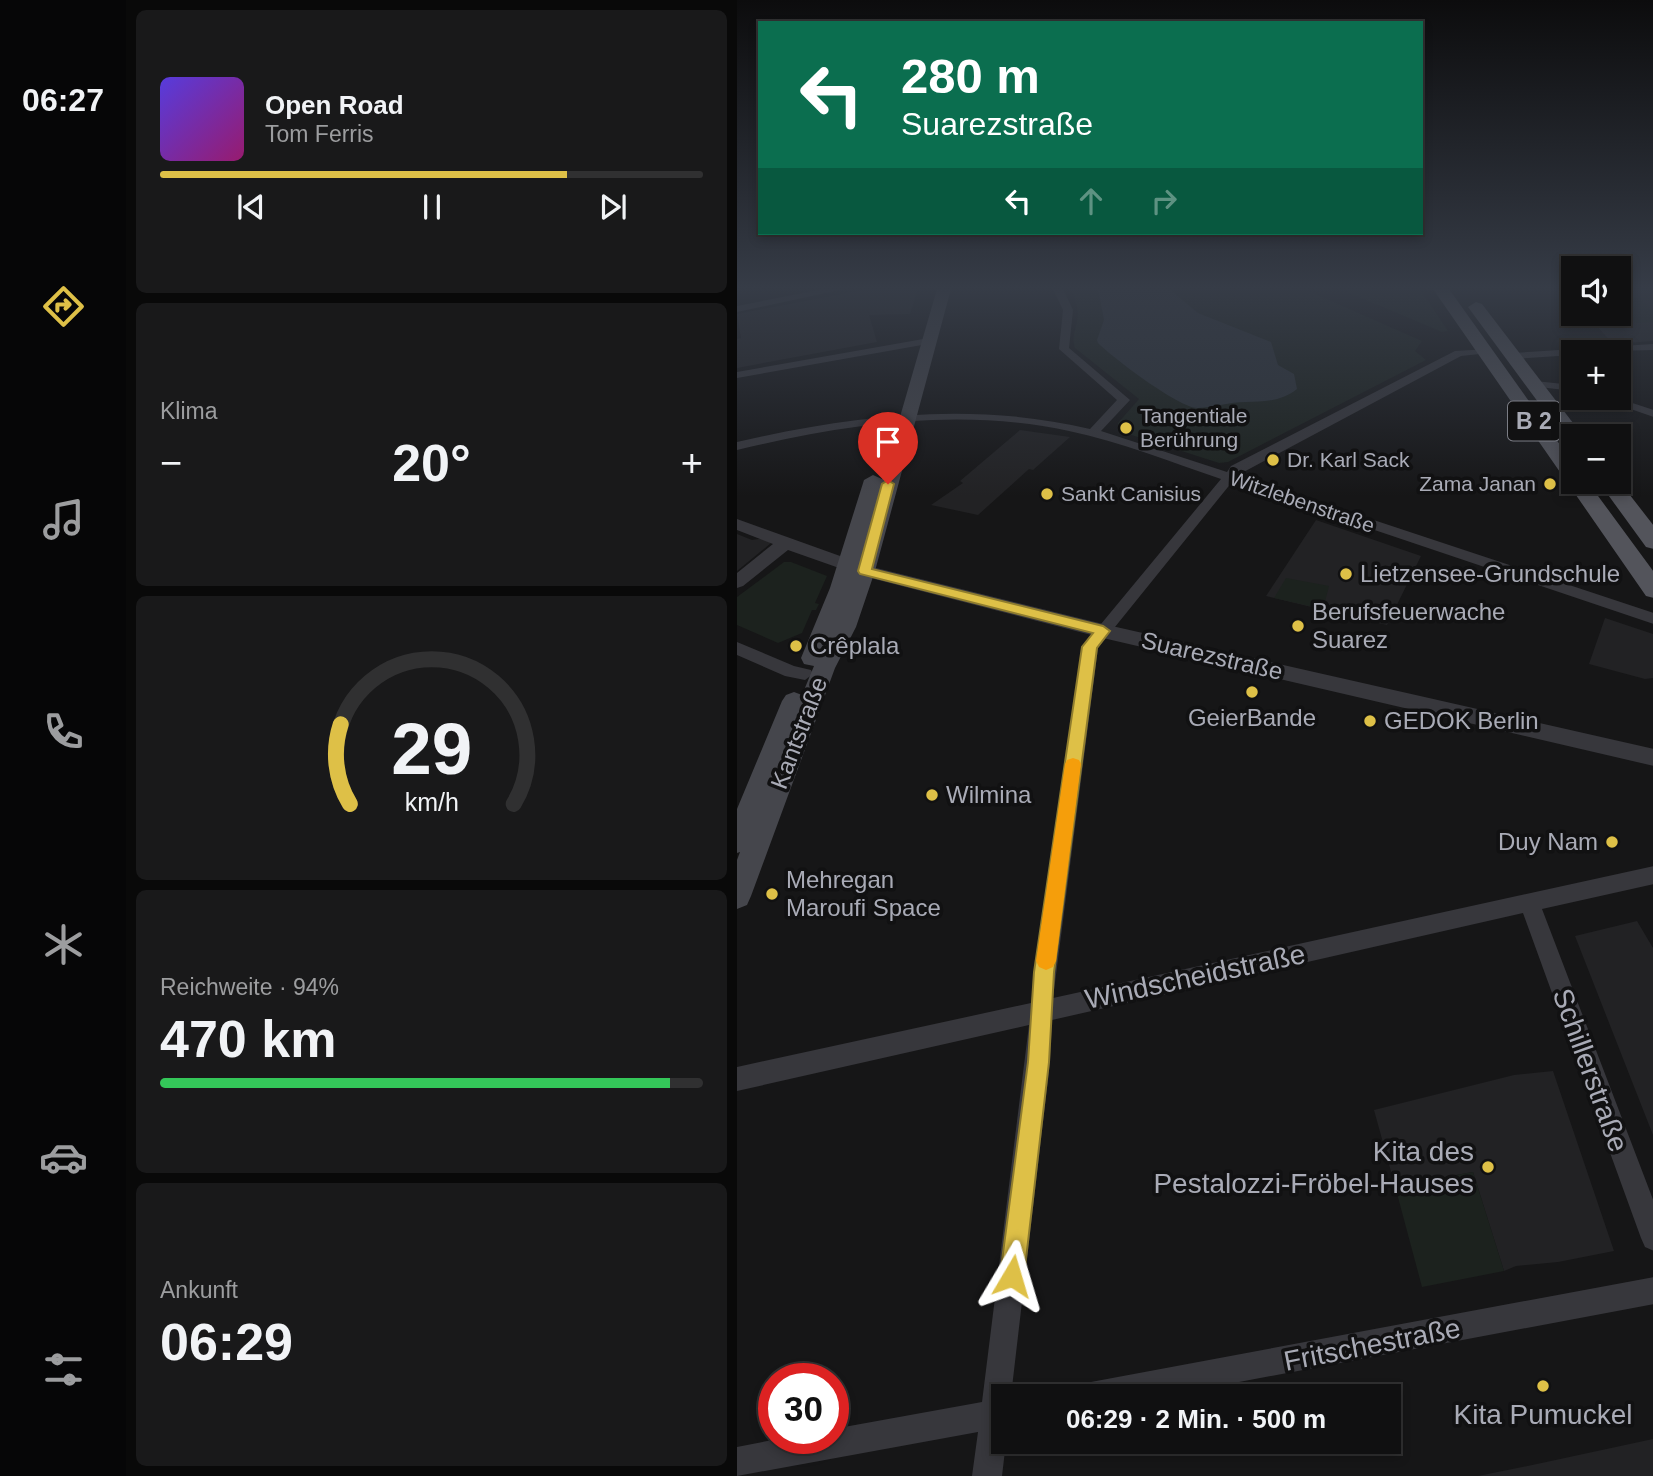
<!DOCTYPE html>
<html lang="de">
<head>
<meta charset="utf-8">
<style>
	body { margin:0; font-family:Arial,sans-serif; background:#19191a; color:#f1f3f6; height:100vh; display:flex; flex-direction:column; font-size:26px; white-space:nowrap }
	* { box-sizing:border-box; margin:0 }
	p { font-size:23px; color:#9c9d9f }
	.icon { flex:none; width:38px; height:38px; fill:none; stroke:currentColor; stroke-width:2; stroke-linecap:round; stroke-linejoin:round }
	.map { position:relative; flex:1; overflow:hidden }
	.sheet { display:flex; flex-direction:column; gap:10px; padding:10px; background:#090909; width:611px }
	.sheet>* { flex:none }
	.guide { position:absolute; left:21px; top:21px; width:665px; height:214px; border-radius:0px; box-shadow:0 4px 10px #0003,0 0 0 2px #303031; background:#0b6e4f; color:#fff; overflow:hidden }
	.controls { position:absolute; left:824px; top:256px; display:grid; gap:14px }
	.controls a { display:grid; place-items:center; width:70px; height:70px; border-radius:0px; background:#101011; box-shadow:0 4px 10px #0003,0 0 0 2px #303031; font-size:35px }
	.speed { position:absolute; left:21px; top:1363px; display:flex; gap:14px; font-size:35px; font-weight:700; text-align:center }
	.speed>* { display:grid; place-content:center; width:91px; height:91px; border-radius:50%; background:#101011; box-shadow:0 4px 10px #0003,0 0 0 2px #303031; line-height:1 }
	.speed .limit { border:10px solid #d22; background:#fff; color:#111 }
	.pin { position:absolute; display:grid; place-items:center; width:60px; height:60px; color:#fff; margin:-72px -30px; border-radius:50% 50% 50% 0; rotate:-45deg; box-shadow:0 0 7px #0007 }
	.pin .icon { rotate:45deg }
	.me { position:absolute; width:77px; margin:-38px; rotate:7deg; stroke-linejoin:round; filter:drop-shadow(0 0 5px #0008) }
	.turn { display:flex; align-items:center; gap:24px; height:147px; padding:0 28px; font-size:32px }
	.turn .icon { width:91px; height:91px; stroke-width:2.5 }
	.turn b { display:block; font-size:49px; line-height:60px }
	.lanes { display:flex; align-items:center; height:66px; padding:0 28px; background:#0003; justify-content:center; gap:35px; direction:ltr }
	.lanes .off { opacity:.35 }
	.big { font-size:52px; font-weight:600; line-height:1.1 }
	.sheet .widget { flex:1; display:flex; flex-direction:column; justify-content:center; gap:10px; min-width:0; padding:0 24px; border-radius:10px; background:#19191a }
	.sheet .dial { align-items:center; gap:0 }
	.dial svg { height:182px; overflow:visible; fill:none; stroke:#303031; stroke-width:7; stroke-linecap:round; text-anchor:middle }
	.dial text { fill:#f1f3f6; stroke:none }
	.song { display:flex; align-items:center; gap:21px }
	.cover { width:84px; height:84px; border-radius:10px; background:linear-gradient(135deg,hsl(250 70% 55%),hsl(320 70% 35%)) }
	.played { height:7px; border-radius:4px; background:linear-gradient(90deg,#dec047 75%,#303031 75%) }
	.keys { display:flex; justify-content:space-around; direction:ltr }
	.heat { display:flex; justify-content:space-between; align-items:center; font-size:38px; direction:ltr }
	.charge { height:10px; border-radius:5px; background:linear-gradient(90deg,#34c759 94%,#303031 0) }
	.trip { position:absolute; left:254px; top:1384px; width:410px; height:70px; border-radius:0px; background:#101011; box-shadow:0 4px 10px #0003,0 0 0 2px #303031; font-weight:600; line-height:70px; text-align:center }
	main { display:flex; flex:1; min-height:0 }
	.dock { display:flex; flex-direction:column; width:126px; justify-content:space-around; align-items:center; background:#060607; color:#9c9d9f }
	.dock .icon { width:49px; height:49px }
	.dock .selected { color:#dec047 }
	.dock b { font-size:32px; color:#f1f3f6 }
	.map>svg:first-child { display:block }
	.built { fill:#222224 }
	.green { fill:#1c221e }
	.water { fill:#2d333a }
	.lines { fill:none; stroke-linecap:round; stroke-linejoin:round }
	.minor { fill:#37373c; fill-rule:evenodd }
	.tertiary { fill:#37373c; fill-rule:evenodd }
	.secondary { fill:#45464c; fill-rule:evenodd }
	.primary { fill:#53545b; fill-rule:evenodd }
	.route { fill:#dec047; stroke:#907d2e; stroke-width:2 }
	.slow { fill:#f59e0b }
	.poi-dot { fill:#dec047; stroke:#111112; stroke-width:2.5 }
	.labels { text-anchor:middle; stroke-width:7; stroke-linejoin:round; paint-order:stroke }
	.far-poi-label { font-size:21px; fill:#a9abb6; stroke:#111112; text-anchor:start }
	.far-street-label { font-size:21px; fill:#a9abb6; stroke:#111112 }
	.shield { fill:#111112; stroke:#7b7d85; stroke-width:2 }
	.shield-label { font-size:23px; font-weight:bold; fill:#a9abb6 }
	.poi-label { font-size:24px; fill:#a9abb6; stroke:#111112; text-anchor:start }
	.street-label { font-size:24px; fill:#a9abb6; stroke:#111112 }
	.near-street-label { font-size:28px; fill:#a9abb6; stroke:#111112 }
	.near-poi-label { font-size:28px; fill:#a9abb6; stroke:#111112; text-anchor:end }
</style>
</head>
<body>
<main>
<nav class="dock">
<b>06:27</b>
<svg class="icon selected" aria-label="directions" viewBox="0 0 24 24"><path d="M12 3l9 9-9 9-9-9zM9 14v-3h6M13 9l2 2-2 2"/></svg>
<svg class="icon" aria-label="music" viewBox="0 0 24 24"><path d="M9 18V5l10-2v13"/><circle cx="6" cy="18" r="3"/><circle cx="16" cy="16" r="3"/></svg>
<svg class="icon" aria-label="phone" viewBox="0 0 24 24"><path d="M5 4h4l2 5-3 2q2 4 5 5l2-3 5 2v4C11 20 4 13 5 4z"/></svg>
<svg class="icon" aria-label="climate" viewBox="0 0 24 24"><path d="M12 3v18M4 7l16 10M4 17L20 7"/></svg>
<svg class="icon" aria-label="car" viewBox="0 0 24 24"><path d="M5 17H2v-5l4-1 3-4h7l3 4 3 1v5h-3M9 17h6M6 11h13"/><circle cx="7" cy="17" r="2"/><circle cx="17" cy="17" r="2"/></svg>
<svg class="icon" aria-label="filters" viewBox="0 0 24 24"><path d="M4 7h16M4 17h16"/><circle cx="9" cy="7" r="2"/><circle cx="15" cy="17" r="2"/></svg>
</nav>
<section class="sheet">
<div class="widget">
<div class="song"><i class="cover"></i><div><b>Open Road</b><p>Tom Ferris</p></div></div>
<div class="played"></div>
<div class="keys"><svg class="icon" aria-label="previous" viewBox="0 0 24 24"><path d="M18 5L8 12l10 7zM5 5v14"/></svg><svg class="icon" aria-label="pause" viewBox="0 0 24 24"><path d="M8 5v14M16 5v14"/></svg><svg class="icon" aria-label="next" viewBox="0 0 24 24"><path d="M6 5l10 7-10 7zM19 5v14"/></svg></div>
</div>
<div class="widget"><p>Klima</p>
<div class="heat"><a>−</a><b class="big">20°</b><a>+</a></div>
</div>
<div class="widget dial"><svg viewBox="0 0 100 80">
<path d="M14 69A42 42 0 1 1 86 69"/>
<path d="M14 69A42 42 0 0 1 10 34" stroke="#dec047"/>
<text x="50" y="56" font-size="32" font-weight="700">29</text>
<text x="50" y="72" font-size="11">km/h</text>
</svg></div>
<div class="widget"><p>Reichweite · 94%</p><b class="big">470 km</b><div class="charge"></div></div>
<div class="widget"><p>Ankunft</p><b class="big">06:29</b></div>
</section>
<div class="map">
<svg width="917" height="1476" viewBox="0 0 917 1476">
	<rect width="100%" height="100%" fill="#161617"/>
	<!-- built -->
	<path class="built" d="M131 289H181L173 314 132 315 140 342 0 368V339L4 338 0 314Z
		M882 289H913L916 293V341L876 344 848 313H882Z
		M283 430 333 437 296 470 292 469 241 515 194 505 226 483 223 481Z
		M579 520 684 556 650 625 529 596Z
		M0 534 15 540 28 538 34 543 0 571Z
		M868 618 916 634V678L908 679 852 664Z
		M900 921 916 948V1135L838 936Z
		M816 1071 877 1251 821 1262 779 1266 767 1271 736 1172 658 1186 637 1110 777 1075Z
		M916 1439V1476H741L800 1464Z"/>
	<!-- green -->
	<path class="green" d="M333 289H567L685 341 678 351 689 360 491 462 482 463 382 431 381 423 402 399 338 348C331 330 351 320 333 289Z
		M603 289H683L711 331 705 332Z
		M901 297 916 312V322L899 323 882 306V298Z
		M47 562H54L90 576 78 603 82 604 79 610H75L65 633 41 643 0 625V597Z
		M549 578 592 586 586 609 537 598Z
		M736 1172 767 1271 685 1287 658 1186Z"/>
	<!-- water -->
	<path class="water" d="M361 289H432L461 313 534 342 541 365 557 374 560 389C546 401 526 402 509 402 493 402 476 407 461 408 443 409 375 357 361 343L360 340 367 320Z"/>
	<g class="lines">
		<!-- minor -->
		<path class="minor" d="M86 289H107L0 312V306Z
			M316 289H326L336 310 332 348 393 400 364 431 490 472 494 466 718 351 752 349V353L724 356 501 475 917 613V624L495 482 361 648 316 998 917 866V884L805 909 917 1202V1251L908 1247 904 1238 786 913 315 1020 313 1062 274 1396H266V1442H269L265 1476H235L241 1432 0 1476V1447L46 1438H96V1429L245 1402 292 1025 0 1091V1067L294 1003 345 647 484 479C434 462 384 442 332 431 223 407 107 424 0 450V442C116 415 236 401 353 429L380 400 322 349 326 310Z
			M192 338 197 341 196 343 0 378V372Z
			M917 344V350L836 352V355L776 359 771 356 776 353Z
			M798 381 836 385V391L794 386 792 384Z
			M859 397H877L917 410V417Z
			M0 642 57 666 74 670 76 674 68 680 48 676 0 655Z
			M917 1277V1304L428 1396H340L344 1386 354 1382Z"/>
		<!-- tertiary -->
		<path class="tertiary" d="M0 519 131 566 366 624 917 749V766L366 638 122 575 51 550 6 586 0 588V573L36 544 0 530Z"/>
		<!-- secondary -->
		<path class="secondary" d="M200 289H214L138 571 119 627 98 668 14 896 10 905 0 909V860L3 852 0 853V809L45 701 49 695 57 692 65 695 77 666 67 664 64 658 93 588 127 480 136 475 145 479Z"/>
		<!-- primary -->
		<path class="primary" d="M696 289H712L836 463V481H850L917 572V598L909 596Z
			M739 302 745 304 846 436H836V442L829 440 731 307Z
			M861 481H882L917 526V549L909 547Z"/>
	</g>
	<!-- sky -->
	<linearGradient id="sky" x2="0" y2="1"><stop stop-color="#0c0c0d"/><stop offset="0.58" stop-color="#363c47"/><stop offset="1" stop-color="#363c47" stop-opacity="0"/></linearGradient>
	<rect width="917" height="496" fill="url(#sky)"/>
	<!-- route -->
	<path class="route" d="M151 480 157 484 135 569 366 626 373 631 360 648 317 972 312 1062 287 1276 283 1284 275 1288 266 1284 263 1276 291 1062 297 972 345 647 356 633 123 574 121 571 145 484Z"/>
	<!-- slow -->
	<path class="slow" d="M336 758 342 760 344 764 319 961 316 967 309 970 302 967 299 961 328 764 330 760Z"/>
	<!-- markers -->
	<g class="poi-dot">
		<circle cx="389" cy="428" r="7"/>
		<circle cx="536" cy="460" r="7"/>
		<circle cx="813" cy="484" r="7"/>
		<circle cx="310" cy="494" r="7"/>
		<circle cx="609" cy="574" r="7"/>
		<circle cx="561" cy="626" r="7"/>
		<circle cx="59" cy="646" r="7"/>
		<circle cx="515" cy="692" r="7"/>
		<circle cx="633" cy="721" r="7"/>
		<circle cx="195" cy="795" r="7"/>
		<circle cx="875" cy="842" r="7"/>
		<circle cx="35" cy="894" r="7"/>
		<circle cx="751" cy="1167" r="7"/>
		<circle cx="806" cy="1386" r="7"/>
	</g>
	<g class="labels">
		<!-- far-poi labels -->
		<g class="far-poi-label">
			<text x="403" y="423">Tangentiale<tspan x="403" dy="24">Berührung</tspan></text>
			<text x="550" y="467">Dr. Karl Sack</text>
			<text x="799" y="491" text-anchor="end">Zama Janan</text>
			<text x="324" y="501">Sankt Canisius</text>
		</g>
		<!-- far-street labels -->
		<g class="far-street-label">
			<text transform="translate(565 502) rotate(19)" y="7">Witzlebenstraße</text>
		</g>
		<!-- shield labels -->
		<rect class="shield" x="771" y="401.5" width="52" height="39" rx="5"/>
		<g class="shield-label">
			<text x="797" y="429">B 2</text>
		</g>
		<!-- poi labels -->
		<g class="poi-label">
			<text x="623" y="582">Lietzensee-Grundschule</text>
			<text x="575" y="620">Berufsfeuerwache<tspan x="575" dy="28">Suarez</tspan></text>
			<text x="73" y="654">Crêplala</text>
			<text x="515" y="726" text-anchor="middle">GeierBande</text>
			<text x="647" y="729">GEDOK Berlin</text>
			<text x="209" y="803">Wilmina</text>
			<text x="861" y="850" text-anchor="end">Duy Nam</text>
			<text x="49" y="888">Mehregan<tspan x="49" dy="28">Maroufi Space</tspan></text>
		</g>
		<!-- street labels -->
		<g class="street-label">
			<text transform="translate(475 656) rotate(13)" y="8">Suarezstraße</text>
			<text transform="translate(62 733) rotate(-69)" y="8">Kantstraße</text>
		</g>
		<!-- near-street labels -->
		<g class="near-street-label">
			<text transform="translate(458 976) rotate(-12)" y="10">Windscheidstraße</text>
			<text transform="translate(854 1070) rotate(70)" y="10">Schillerstraße</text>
			<text transform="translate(635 1344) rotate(-11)" y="10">Fritschestraße</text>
		</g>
		<!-- near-poi labels -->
		<g class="near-poi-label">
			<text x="737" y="1161">Kita des<tspan x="737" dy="32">Pestalozzi-Fröbel-Hauses</tspan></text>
			<text x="806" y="1424" text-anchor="middle">Kita Pumuckel</text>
		</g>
	</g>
</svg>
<div class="controls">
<a><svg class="icon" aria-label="sound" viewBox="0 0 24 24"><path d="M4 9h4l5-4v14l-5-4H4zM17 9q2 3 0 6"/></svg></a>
<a>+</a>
<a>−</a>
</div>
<div class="speed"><div class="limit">30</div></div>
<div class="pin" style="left:151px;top:484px;background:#d93025"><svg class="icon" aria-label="arrive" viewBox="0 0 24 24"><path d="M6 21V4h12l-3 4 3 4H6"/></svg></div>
<svg class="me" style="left:275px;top:1276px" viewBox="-20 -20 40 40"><path d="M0-17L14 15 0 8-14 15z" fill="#dec047" stroke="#fff" stroke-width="4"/></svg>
<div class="trip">06:29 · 2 Min. · 500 m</div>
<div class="guide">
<div class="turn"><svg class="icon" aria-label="left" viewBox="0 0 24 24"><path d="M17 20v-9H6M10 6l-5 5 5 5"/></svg><div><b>280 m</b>Suarezstraße</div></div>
<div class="lanes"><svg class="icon" aria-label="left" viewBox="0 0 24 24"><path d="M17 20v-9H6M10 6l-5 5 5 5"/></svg><svg class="icon off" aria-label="ahead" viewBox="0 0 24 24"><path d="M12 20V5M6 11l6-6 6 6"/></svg><svg class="icon off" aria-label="right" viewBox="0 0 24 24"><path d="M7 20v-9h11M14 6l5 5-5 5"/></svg></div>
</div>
</div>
</main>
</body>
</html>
